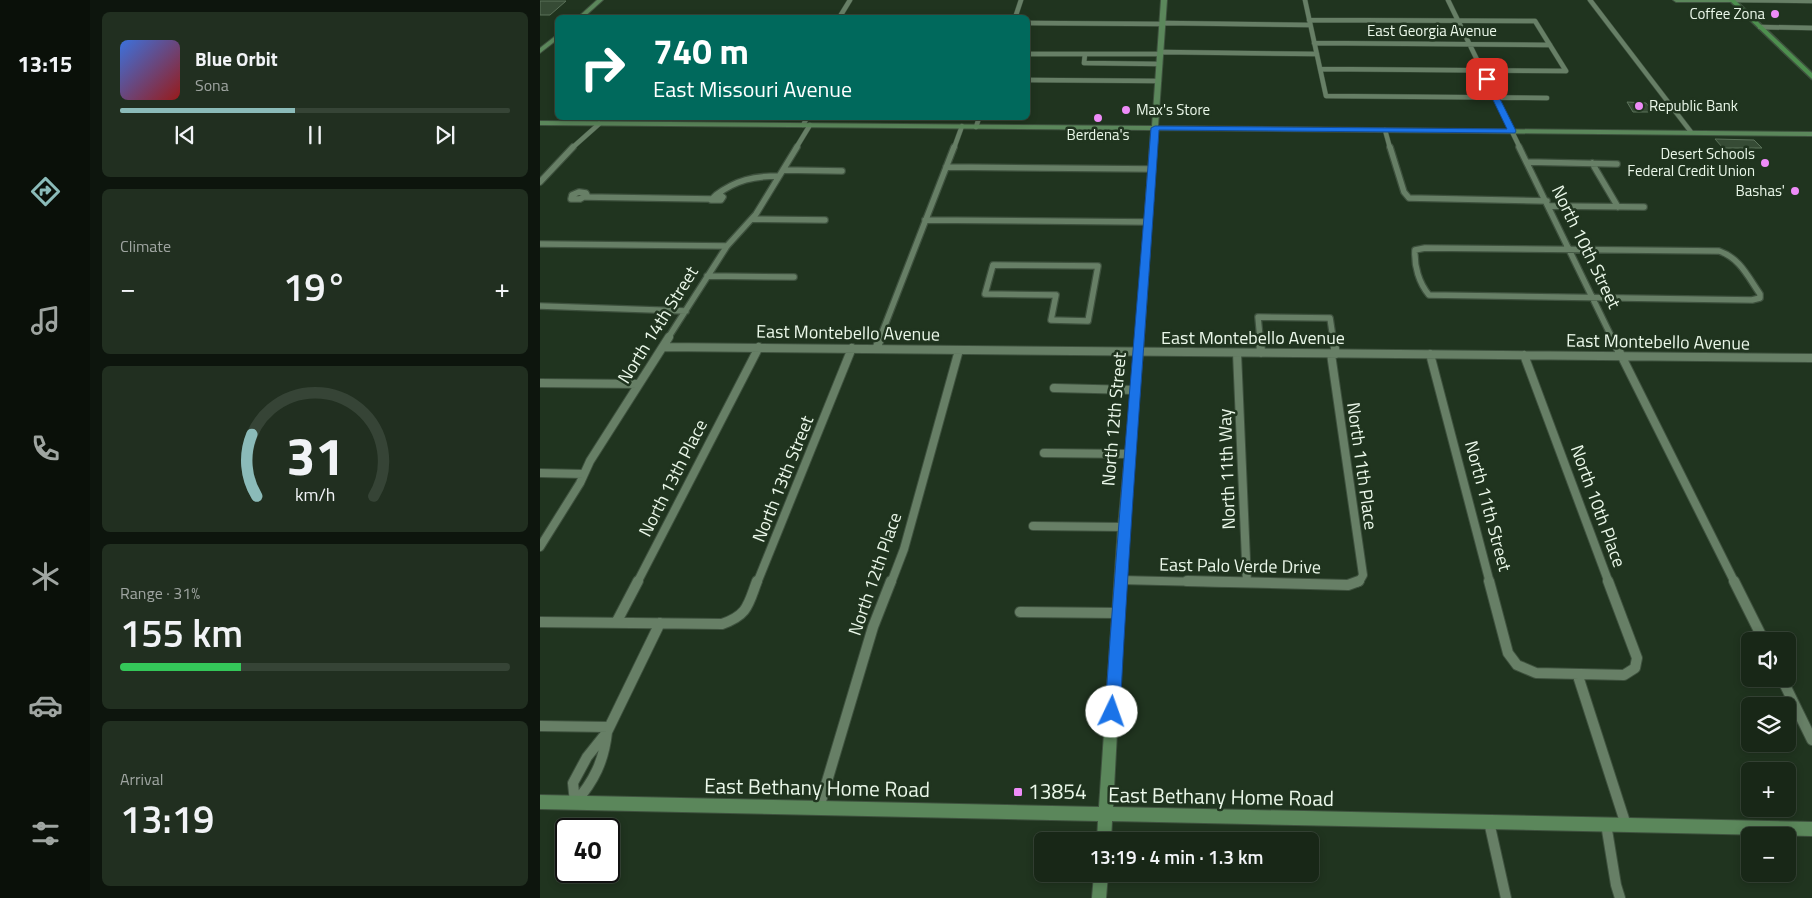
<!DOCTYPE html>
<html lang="en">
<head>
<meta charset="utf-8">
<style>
	body { margin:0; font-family:"Titillium Web",sans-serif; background:#212f20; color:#f1f3f6; height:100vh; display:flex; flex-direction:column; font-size:19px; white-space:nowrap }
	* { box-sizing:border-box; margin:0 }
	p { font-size:16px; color:#9fa5a1 }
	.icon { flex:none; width:28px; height:28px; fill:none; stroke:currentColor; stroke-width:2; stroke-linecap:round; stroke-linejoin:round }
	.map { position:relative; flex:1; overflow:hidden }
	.side { display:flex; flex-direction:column; gap:12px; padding:12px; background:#0d150d; width:450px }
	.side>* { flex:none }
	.banner { position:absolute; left:15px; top:15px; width:475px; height:105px; border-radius:8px; box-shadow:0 2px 8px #0003,0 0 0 1px #364436; background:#00695c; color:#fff; overflow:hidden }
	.controls { position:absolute; left:1201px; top:632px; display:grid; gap:10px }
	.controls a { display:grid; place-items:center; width:55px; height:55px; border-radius:8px; background:#182717; box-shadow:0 2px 8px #0003,0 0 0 1px #364436; font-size:25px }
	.speed { position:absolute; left:15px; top:818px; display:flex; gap:10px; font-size:25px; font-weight:700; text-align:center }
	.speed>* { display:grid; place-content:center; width:65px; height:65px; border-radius:50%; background:#182717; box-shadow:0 2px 8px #0003,0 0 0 1px #364436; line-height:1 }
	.speed .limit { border:2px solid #111; border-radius:8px; background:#fff; color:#111 }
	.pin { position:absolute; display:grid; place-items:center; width:42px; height:42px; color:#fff; margin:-21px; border-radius:10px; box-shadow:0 2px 8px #0006 }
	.me { position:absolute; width:55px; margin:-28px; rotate:3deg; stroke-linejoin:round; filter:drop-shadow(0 0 4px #0008) }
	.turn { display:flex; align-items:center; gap:18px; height:105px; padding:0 15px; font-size:22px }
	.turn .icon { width:65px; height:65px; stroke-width:2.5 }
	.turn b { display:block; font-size:35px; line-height:42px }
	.big { font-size:38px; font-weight:600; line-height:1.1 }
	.side .widget { flex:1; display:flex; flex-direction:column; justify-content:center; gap:8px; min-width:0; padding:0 18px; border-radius:8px; background:#212f20 }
	.side .dial { align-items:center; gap:0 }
	.dial svg { height:130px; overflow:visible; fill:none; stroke:#364436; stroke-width:7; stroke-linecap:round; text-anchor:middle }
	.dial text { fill:#f1f3f6; stroke:none }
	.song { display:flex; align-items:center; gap:15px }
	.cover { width:60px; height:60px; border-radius:8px; background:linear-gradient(135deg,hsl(220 70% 55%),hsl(0 70% 35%)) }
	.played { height:5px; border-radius:2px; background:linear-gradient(90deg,#8bbbb9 45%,#364436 45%) }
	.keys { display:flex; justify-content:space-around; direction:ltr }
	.heat { display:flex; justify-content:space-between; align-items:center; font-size:28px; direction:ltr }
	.charge { height:8px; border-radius:4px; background:linear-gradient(90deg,#34c759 31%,#364436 0) }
	.trip { position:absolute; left:494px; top:832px; width:285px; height:50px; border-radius:8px; background:#182717; box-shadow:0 2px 8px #0003,0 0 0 1px #364436; font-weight:600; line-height:50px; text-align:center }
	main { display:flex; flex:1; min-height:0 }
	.tabs { display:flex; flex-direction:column; width:90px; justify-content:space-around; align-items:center; background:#0a1009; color:#9fa5a1 }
	.tabs .icon { width:35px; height:35px }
	.tabs .current { color:#8bbbb9 }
	.tabs b { font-size:22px; color:#f1f3f6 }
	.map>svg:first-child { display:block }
	.building { fill:#364b35; stroke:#5b725a }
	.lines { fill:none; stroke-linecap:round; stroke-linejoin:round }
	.street-far3-casing { stroke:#3e513e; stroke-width:5.5 }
	.street-far2-casing { stroke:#3e513e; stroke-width:8 }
	.street-far1-casing { stroke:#3e513e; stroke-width:10 }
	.street-casing { stroke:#3e513e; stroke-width:12 }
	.secondary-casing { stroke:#3e513e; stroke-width:2 }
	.primary-casing { stroke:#3e513e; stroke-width:3 }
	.street-far3 { stroke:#677f66; stroke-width:4.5 }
	.street-far2 { stroke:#677f66; stroke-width:5.5 }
	.street-far1 { stroke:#677f66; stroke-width:8 }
	.street { stroke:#677f66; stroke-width:10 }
	.secondary { fill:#5b875b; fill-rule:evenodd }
	.primary { fill:#4e8f4f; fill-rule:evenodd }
	.route { fill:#1a73e8; stroke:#114b97 }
	.poi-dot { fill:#ee8cf8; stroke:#20341f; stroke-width:2 }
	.labels { text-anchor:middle; stroke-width:5; stroke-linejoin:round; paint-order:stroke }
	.far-poi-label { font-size:15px; fill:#eaf7e9; stroke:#20341f; text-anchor:end }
	.far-street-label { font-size:15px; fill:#eaf7e9; stroke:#20341f }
	.street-label { font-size:18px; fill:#eaf7e9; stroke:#20341f }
	.near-street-label { font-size:21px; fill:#eaf7e9; stroke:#20341f }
	.near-poi-label { font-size:21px; fill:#eaf7e9; stroke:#20341f; text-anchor:start }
</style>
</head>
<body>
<main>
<nav class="tabs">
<b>13:15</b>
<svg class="icon current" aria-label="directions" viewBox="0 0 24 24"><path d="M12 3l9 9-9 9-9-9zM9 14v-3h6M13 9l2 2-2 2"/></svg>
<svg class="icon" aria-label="music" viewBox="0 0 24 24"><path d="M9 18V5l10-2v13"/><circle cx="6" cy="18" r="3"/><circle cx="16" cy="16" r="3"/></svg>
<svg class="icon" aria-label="phone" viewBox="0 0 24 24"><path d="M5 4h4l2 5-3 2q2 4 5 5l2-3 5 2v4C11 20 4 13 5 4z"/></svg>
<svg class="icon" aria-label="climate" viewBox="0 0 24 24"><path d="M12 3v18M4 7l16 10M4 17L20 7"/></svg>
<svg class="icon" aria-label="car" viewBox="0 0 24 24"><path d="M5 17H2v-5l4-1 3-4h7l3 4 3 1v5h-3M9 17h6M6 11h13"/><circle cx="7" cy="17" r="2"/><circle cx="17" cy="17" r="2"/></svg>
<svg class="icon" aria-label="filters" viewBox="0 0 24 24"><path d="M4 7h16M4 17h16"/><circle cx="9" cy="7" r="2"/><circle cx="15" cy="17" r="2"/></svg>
</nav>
<section class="side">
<div class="widget">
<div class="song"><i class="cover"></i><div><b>Blue Orbit</b><p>Sona</p></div></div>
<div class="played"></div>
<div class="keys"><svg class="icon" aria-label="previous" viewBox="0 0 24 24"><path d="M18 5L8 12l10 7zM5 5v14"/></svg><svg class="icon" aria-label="pause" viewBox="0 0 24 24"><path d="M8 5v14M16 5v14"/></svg><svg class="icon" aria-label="next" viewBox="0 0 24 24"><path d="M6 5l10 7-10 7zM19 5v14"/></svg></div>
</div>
<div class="widget"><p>Climate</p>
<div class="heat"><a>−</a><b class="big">19°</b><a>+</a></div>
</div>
<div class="widget dial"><svg viewBox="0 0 100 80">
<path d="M14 69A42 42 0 1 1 86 69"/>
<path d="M14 69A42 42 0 0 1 11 31" stroke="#8bbbb9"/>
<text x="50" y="56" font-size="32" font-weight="700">31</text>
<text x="50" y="72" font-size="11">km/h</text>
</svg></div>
<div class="widget"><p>Range · 31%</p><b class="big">155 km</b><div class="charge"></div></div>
<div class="widget"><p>Arrival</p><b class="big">13:19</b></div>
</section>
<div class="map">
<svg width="1272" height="898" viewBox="0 0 1272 898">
	<rect width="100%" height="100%" fill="#20341f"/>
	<!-- building -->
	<path class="building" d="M0 1H26L10 15H0Z
		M1087 102 1106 103 1113 112H1093Z
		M1175 139 1214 140 1222 148H1183Z"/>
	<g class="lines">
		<!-- street-far3 casing -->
		<g class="street-far3-casing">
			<path id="street-far3" d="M765 0 786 96 1007 98
				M908 0 980 148
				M1050 0 1151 132
				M1192 0 1272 1
				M299 18 310 0
				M475 18 481 0
				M769 20 995 21 1026 71
				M488 23 623 24
				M623 23 770 25
				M1220 27 1272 28
				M774 43 1010 45
				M621 52 777 54
				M488 54H621
				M545 54 544 63 620 64
				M780 69 1026 71
				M488 80 619 81
				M263 125 267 118
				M436 127 439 118
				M845 130 850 148
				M32 148 59 124
				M256 148 270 125
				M414 148 422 126"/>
		</g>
		<!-- street-far2 casing -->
		<g class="street-far2-casing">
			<path id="street-far2" d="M850 147 864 192 869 198 1007 201
				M979 147 1072 338
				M987 162 1077 164
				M1052 163 1078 207
				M406 167 612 169
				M243 170 302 171
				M0 182 33 147
				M39 192 46 193 47 195 40 199H31L32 195Z
				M176 195C196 180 214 176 239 176
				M180 195 183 197 181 200H171L175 196Z
				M45 197 171 199
				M1010 206 1104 207
				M212 219 285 220
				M385 220 609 222
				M0 244 187 246
				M885 248 1179 251C1200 258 1208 277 1220 294V298L1212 300 889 295C879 283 874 266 875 250Z
				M453 265 558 266 548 321 511 320 516 295 445 294Z
				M167 276 254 277
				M0 306 146 311
				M128 338 187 246 216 214 257 147
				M340 338 414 147
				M720 338 718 317 790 318 793 338"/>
		</g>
		<!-- street-far1 casing -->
		<g class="street-far1-casing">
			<path id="street-far1" d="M720 337 721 353
				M793 337 796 354
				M1072 337 1195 583
				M123 347 1272 358
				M336 349 341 337
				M697 353 707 583
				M791 354 823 575 819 582 816 583
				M890 354 950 583
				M984 355 1069 583
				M0 383 99 384
				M514 388 594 390
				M504 453 590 454
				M0 473 44 474
				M493 526 583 527
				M0 547 40 483 50 461 129 337
				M580 580 704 583
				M97 583 219 347
				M217 583 312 348
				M351 583 364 549 419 350"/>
		</g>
		<!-- street casing -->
		<g class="street-casing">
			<path id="street" d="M647 581 808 585 819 581
				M949 581 968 653 977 665 996 673 1084 675 1095 668 1097 658 1068 581
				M1194 581 1224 641
				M480 612 578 613
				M0 622 182 624C208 615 208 605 217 581
				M76 623 98 581
				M1038 676 1086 825
				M1242 679 1272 740
				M0 726 69 727
				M35 803 33 783 47 757 67 732 120 623
				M35 803C54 781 64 761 67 732
				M279 808 333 627 351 581
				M949 822 966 898
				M1066 824 1076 885 1080 898"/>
		</g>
		<!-- secondary casing -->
		<g class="secondary-casing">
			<path id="secondary" d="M57 0H63L43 18H37Z
				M621 0H627L618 126 1272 132V136L618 130 603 351 588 527 573 807 1272 822V836L572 821 571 841H557L558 821 0 809V795L559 807 578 527 595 351 611 130 0 125V121L612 126Z
				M1133 0H1195L1192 2H1136Z
				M18 34V39L0 53V48Z
				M554 874H568L566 898H552Z"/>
		</g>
		<!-- primary casing -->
		<g class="primary-casing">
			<path id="primary" d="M1189 0H1195L1272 73V79Z"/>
		</g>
		<!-- street-far3 -->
		<use href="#street-far3" class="street-far3"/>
		<!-- street-far2 -->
		<use href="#street-far2" class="street-far2"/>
		<!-- street-far1 -->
		<use href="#street-far1" class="street-far1"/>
		<!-- street -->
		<use href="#street" class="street"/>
		<!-- secondary -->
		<use href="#secondary" class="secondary"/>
		<!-- primary -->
		<use href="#primary" class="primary"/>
	</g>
	<!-- route -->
	<path class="route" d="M947 77 950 79 976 131 975 133 619 130C606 324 590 518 580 712L578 717 572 719 567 717 565 712C578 517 596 323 611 128L615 126 967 129 943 79Z"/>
	<!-- markers -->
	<g class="poi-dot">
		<circle cx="1235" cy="14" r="5"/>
		<circle cx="1099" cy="106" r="5"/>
		<circle cx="586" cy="110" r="5"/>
		<circle cx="558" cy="118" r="5"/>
		<circle cx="1225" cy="163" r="5"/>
		<circle cx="1255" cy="191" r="5"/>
		<rect x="473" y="787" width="10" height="10" rx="2.5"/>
	</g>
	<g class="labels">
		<!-- far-poi labels -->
		<g class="far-poi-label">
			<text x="1225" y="19">Coffee Zona</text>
			<text x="1109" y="111" text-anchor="start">Republic Bank</text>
			<text x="596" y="115" text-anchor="start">Max's Store</text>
			<text x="558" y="140" text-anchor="middle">Berdena's</text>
			<text x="1215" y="159">Desert Schools<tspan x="1215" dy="17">Federal Credit Union</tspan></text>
			<text x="1245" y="196">Bashas'</text>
		</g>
		<!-- far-street labels -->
		<g class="far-street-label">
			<text x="892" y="36">East Georgia Avenue</text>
		</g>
		<!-- street labels -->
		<g class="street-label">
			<text transform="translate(1046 247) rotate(64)" y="6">North 10th Street</text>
			<text transform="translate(118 325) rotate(-58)" y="6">North 14th Street</text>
			<text transform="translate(308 333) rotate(1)" y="6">East Montebello Avenue</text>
			<text x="713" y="344">East Montebello Avenue</text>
			<text transform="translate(1118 342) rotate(1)" y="6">East Montebello Avenue</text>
			<text transform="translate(574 419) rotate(-85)" y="6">North 12th Street</text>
			<text transform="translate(822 466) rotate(82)" y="6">North 11th Place</text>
			<text transform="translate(687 469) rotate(-92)" y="6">North 11th Way</text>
			<text transform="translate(133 478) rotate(-63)" y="6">North 13th Place</text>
			<text transform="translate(243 479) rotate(-68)" y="6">North 13th Street</text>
			<text transform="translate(948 506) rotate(75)" y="6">North 11th Street</text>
			<text transform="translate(1058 506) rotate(70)" y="6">North 10th Place</text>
			<text transform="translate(700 566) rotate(1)" y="6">East Palo Verde Drive</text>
			<text transform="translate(335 574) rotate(-71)" y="6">North 12th Place</text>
		</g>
		<!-- near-street labels -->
		<g class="near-street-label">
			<text transform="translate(277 788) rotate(1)" y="7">East Bethany Home Road</text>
			<text transform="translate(681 797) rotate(1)" y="7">East Bethany Home Road</text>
		</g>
		<!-- near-poi labels -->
		<g class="near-poi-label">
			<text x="488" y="799">13854</text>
		</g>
	</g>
</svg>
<div class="controls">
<a><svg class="icon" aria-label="sound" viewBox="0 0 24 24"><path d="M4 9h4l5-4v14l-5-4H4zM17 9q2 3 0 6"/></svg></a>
<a><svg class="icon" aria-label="layers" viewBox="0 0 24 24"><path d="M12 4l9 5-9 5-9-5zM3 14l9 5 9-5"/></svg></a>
<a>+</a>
<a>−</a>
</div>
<div class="speed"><div class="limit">40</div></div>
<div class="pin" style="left:947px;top:79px;background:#d93025"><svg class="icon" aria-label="arrive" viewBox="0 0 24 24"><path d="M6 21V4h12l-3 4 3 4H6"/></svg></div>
<svg class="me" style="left:572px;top:712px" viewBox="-20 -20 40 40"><circle r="19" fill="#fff"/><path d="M0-13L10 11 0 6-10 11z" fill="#1a73e8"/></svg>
<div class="trip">13:19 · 4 min · 1.3 km</div>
<div class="banner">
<div class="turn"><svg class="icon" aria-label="right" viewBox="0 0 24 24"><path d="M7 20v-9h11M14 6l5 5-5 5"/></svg><div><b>740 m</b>East Missouri Avenue</div></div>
</div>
</div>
</main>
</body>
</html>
